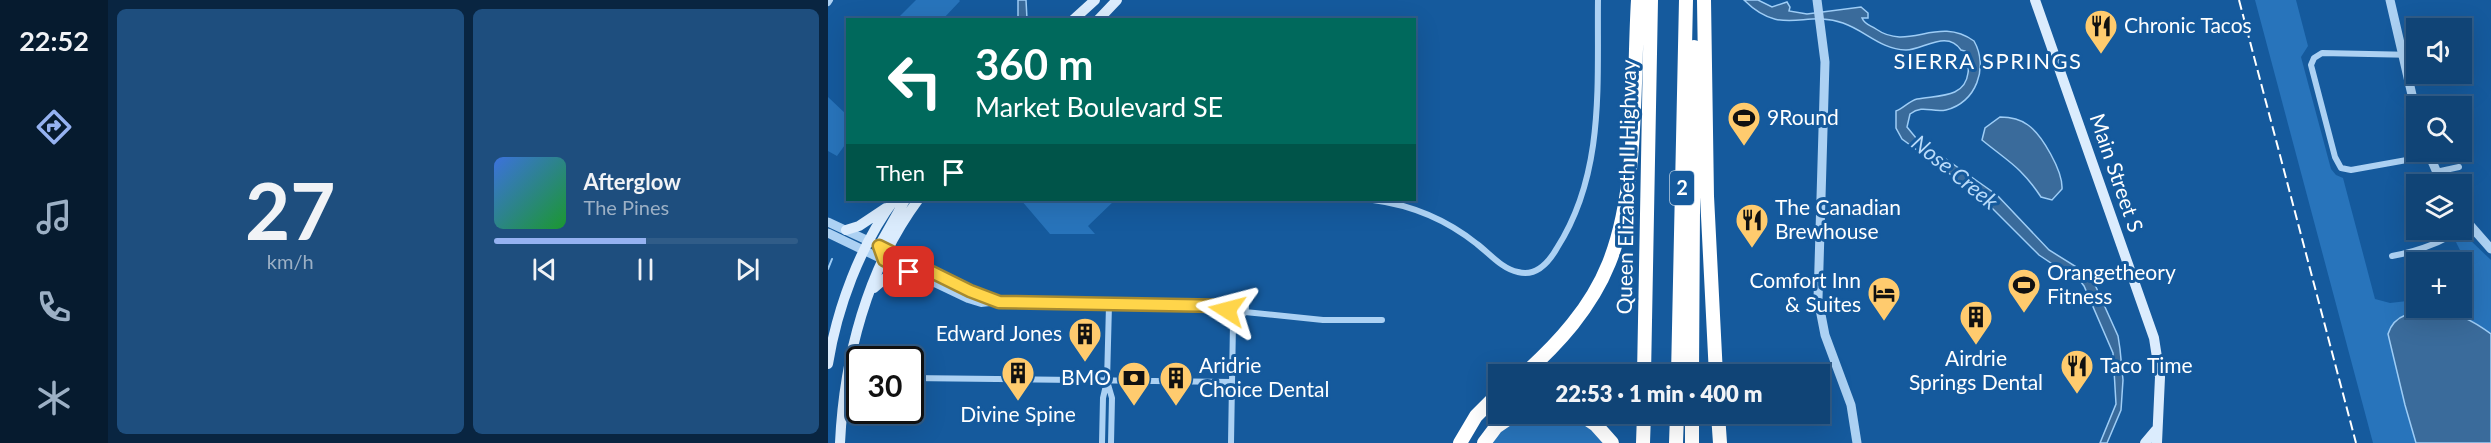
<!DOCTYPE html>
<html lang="en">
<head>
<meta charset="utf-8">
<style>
	body { margin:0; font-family:Lato,sans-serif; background:#1e4e7e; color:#f1f3f6; height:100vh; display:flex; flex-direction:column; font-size:22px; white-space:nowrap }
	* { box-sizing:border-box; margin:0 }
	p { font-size:20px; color:#9cb0c5 }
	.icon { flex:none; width:33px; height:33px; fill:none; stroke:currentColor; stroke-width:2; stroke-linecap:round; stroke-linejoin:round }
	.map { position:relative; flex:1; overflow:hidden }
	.sheet { display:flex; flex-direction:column; gap:9px; padding:9px; background:#092541; width:720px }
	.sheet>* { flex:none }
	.top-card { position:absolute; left:18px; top:18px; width:570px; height:183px; border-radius:0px; box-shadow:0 6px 24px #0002,0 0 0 2px #305c88; background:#00695c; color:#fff; overflow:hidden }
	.controls { position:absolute; left:1578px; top:18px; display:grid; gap:12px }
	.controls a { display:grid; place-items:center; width:66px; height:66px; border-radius:0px; background:#104476; box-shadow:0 6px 24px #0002,0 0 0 2px #305c88; font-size:30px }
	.speed { position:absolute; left:18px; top:346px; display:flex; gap:12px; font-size:30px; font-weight:700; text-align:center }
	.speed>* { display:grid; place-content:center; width:78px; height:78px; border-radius:50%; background:#104476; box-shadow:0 6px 24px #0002,0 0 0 2px #305c88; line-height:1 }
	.speed .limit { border:3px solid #111; border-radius:9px; background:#fff; color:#111 }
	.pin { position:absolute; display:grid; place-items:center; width:51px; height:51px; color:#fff; margin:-26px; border-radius:12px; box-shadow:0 3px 9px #0006 }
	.me { position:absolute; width:66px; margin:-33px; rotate:279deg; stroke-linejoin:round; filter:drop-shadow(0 0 4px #0008) }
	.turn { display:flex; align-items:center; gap:21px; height:126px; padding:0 30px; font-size:27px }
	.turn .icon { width:78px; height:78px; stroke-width:2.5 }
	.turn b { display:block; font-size:42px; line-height:51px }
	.then { display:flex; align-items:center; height:57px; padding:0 30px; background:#0003; gap:12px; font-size:22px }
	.sheet .widget { flex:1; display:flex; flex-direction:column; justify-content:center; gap:9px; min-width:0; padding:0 21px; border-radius:9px; background:#1e4e7e }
	.sheet .dial { align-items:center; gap:0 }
	.dial b { font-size:78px; line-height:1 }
	.song { display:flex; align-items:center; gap:18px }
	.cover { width:72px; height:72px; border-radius:9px; background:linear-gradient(135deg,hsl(220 70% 55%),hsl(130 70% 35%)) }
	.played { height:6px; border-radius:3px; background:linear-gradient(90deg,#95b2f1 50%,#305c88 50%) }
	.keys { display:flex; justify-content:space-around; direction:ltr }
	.sheet .tiles { flex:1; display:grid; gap:9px; grid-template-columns:repeat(2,1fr) }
	.trip { position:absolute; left:660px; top:364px; width:342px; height:60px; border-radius:0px; background:#104476; box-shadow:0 6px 24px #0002,0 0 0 2px #305c88; font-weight:800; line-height:60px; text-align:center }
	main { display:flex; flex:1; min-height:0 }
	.menu { display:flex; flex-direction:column; width:108px; justify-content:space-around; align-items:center; background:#061b2f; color:#9cb0c5 }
	.menu .icon { width:42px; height:42px }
	.menu .selected { color:#95b2f1 }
	.menu b { font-size:27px; color:#f1f3f6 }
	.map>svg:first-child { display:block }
	.green { fill:#2874bb }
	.water { fill:#3a6b9b; stroke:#9ecdf6; stroke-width:1.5 }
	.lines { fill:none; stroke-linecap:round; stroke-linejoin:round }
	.stream { stroke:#9ecdf6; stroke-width:2 }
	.minor { stroke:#acd1f3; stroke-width:6 }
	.tertiary { stroke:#acd1f3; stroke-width:9 }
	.secondary { stroke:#dbecfd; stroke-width:10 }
	.motorway { stroke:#fff; stroke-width:14 }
	.rail { stroke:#fff; stroke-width:2; stroke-dasharray:10 4.5; stroke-linecap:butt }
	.route-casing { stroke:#a68a30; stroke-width:15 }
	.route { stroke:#ffd54a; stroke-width:10 }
	.labels { text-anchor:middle; stroke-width:6; stroke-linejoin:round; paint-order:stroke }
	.shield { fill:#155a9d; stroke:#b9cee2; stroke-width:1.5 }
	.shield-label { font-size:20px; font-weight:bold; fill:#fff }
	.poi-label { font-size:21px; fill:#fff; stroke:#155a9d; text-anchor:start }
	.street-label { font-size:21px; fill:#fff; stroke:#155a9d }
	.neighbourhood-label { font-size:22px; letter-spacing:1.5px; fill:#fff; stroke:#155a9d }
	.water-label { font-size:22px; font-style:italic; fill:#b9dbfa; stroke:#155a9d }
</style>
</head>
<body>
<main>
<nav class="menu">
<b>22:52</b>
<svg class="icon selected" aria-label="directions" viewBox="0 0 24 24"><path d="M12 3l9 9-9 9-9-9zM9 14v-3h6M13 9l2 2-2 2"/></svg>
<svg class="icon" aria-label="music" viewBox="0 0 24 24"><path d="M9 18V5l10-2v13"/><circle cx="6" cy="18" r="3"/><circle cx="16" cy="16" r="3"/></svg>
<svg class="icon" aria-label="phone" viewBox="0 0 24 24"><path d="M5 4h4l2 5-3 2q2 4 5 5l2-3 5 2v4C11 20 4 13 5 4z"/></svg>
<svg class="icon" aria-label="climate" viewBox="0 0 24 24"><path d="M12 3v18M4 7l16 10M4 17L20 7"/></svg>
</nav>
<section class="sheet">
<div class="tiles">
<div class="widget dial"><b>27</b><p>km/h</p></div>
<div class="widget">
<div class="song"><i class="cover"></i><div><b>Afterglow</b><p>The Pines</p></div></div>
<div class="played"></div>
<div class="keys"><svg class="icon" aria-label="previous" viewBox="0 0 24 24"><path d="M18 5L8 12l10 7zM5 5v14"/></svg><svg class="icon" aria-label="pause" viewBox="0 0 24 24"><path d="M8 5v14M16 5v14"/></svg><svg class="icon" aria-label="next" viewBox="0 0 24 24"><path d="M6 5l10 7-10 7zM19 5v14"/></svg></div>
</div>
</div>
</section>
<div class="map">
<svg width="1663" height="443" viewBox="0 0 1663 443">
	<rect width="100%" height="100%" fill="#155a9d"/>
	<!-- green -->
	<path class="green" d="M88 0H131L132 1 115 19H69Z
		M1427 0H1468L1480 46 1473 57 1503 169 1508 175 1515 178 1547 299 1562 303 1588 300V308H1634V280L1644 275 1628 242 1641 239 1663 260V443H1545Z
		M0 97 19 115V142L9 156 0 151Z
		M193 200H287L260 226 267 234H222Z
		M701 414 747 415 779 443H663C673 430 685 420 701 414Z"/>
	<!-- water -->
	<path class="water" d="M190 0H198L199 19H190Z
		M916 0H930L944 7 959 2 962 7 961 11 979 14 1033 7 1040 13V18H1034C1037 25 1042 25 1048 29 1081 52 1109 15 1146 41 1161 67 1148 103 1118 110 1104 113 1095 104 1082 114L1079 127 1088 138 1169 195 1221 250 1263 276 1290 336 1292 349 1295 380 1293 410 1279 443H1272L1288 404 1285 353 1256 286 1250 278 1238 273 1211 255 1152 196 1074 139 1068 128V111C1076 108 1081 101 1089 99 1108 95 1137 99 1140 73 1142 64 1136 58 1137 51L1133 50C1119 29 1095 50 1078 50 1052 49 1038 31 1015 23 977 9 954 38 916 0Z
		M1172 117C1182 117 1192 119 1200 125 1214 135 1235 171 1234 189L1224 200 1213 197C1193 167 1181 162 1154 140L1157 128Z
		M1610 311C1630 312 1647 322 1663 334V443H1588L1577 405 1560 334C1567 311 1589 312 1610 311Z"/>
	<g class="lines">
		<!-- stream -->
		<path class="stream" d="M0 269 4 259"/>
		<!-- minor -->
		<path class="minor" d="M0 3 2 0
			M1588 55 1494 53 1486 58 1483 65 1507 157 1513 168 1523 170 1601 156
			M1608 172 1631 167
			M545 200C583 205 619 220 649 244 661 253 674 269 690 272 708 277 721 262 729 248 777 173 769 85 770 0
			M61 250 142 291 171 302
			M1564 256C1592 251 1616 242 1640 225
			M56 260 140 300 153 304 171 302 398 306
			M398 307a10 10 0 1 1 20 0a10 10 0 1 1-20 0Z
			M417 312 495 320H554
			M25 360 32 372
			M82 378 404 382
			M279 381 284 398 283 443
			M18 383 32 377
			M274 443 275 398 279 381 281 305
			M403 443 405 323 408 317"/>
		<!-- tertiary -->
		<path class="tertiary" d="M989 0 997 62 990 299 997 335 1023 405 1029 443
			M1562 0 1588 112
			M1600 152 1614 184
			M1634 216 1663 249
			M0 222 45 243
			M0 233 56 260"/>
		<!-- secondary -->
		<path class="secondary" d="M1207 0 1326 338 1332 377 1329 443
			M245 20 267 0
			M270 20 289 0
			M18 230 31 226 58 208
			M56 260 51 246 77 200
			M46 288 62 274 80 272
			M0 364C9 308 32 246 66 200
			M12 443C16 358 39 269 90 200
			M1317 443 1328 430"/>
		<!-- motorway -->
		<path class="motorway" d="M876 0 879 196 888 375
			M695 375C730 344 763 308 781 263 811 188 805 81 810 0
			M816 375 823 0
			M850 375 858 0
			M864 375 866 47
			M752 414 768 425 784 443
			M890 414 892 443
			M632 443 648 416 670 394
			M656 443 668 427 687 414
			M815 443 816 414
			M848 443 849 414
			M864 443V414"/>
		<!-- rail -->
		<path class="rail" d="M1411 0 1528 443"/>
	</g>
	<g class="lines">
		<!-- route casing -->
		<g class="route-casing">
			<path id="route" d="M81 272 56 260 51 246 142 291 171 302 398 306 399 310"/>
		</g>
		<!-- route -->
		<use href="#route" class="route"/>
	</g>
	<!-- icons -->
	<defs>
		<g id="restaurant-pin" transform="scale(1.725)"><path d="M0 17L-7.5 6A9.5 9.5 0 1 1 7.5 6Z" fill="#ffcb6e" stroke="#155a9d"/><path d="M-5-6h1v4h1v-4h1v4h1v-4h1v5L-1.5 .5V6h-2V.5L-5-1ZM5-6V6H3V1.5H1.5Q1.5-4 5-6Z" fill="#111"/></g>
		<g id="stadium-pin" transform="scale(1.725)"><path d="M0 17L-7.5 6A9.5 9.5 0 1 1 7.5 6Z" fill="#ffcb6e" stroke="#155a9d"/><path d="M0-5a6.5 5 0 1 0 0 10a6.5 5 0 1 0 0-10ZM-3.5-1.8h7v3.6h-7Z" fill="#111"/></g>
		<g id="hotel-pin" transform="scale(1.725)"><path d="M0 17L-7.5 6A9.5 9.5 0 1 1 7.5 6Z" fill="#ffcb6e" stroke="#155a9d"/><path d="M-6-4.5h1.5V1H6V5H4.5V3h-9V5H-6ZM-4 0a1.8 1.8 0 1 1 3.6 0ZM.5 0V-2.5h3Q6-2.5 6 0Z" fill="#111"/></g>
		<g id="building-pin" transform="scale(1.725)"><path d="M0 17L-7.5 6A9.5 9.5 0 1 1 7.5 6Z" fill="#ffcb6e" stroke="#155a9d"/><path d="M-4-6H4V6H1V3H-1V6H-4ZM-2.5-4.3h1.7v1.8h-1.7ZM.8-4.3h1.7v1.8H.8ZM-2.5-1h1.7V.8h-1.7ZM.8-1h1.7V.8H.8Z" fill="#111"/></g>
		<g id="bank-pin" transform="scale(1.725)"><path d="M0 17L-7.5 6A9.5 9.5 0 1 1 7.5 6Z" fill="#ffcb6e" stroke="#155a9d"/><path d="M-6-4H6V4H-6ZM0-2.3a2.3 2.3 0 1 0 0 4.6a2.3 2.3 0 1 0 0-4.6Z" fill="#111"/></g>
	</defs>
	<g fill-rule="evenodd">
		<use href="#restaurant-pin" x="1273" y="26"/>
		<use href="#stadium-pin" x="916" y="118"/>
		<use href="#restaurant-pin" x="924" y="220"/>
		<use href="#stadium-pin" x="1196" y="285"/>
		<use href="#hotel-pin" x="1056" y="293"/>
		<use href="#building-pin" x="1148" y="317"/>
		<use href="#building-pin" x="257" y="334"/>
		<use href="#restaurant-pin" x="1249" y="366"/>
		<use href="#building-pin" x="190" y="373"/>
		<use href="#bank-pin" x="306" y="378"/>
		<use href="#building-pin" x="348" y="378"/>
	</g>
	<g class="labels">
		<!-- shield labels -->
		<rect class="shield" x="842" y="171" width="24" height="34" rx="4.5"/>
		<g class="shield-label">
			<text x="854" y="195">2</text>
		</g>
		<!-- poi labels -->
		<g class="poi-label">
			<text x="1296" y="33">Chronic Tacos</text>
			<text x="939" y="125">9Round</text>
			<text x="947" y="215">The Canadian<tspan x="947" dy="24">Brewhouse</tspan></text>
			<text x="1219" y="280">Orangetheory<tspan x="1219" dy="24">Fitness</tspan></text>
			<text x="1033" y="288" text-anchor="end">Comfort Inn<tspan x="1033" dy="24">&amp; Suites</tspan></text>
			<text x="234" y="341" text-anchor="end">Edward Jones</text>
			<text x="1148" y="366" text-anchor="middle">Airdrie<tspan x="1148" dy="24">Springs Dental</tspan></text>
			<text x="371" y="373">Aridrie<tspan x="371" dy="24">Choice Dental</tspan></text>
			<text x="1272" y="373">Taco Time</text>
			<text x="283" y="385" text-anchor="end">BMO</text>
			<text x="190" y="422" text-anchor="middle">Divine Spine</text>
		</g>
		<!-- street labels -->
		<g class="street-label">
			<text transform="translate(1288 173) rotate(71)" y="7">Main Street S</text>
			<text transform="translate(799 187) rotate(-89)" y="7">Queen Elizabeth II Highway</text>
		</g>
		<!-- neighbourhood labels -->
		<g class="neighbourhood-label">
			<text x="1160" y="69">SIERRA SPRINGS</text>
		</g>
		<!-- water labels -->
		<g class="water-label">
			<text transform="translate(1127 172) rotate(39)" y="8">Nose Creek</text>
		</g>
	</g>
</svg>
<div class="controls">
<a><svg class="icon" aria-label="sound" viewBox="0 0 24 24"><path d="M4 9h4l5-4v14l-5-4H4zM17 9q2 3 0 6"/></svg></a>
<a><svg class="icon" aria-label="search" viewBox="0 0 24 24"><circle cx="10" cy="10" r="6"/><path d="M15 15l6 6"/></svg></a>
<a><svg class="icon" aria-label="layers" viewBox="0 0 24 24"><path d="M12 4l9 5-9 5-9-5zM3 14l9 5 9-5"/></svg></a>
<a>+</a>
</div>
<div class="speed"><div class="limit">30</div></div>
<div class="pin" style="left:81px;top:272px;background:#d93025"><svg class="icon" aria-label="arrive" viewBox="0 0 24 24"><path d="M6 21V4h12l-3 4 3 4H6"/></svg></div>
<svg class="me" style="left:399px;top:310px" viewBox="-20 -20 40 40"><path d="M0-17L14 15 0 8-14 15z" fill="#ffd54a" stroke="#fff" stroke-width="4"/></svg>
<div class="trip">22:53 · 1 min · 400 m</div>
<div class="top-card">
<div class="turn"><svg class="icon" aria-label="left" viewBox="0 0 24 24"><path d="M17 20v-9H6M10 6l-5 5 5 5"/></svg><div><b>360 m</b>Market Boulevard SE</div></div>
<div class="then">Then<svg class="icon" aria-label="arrive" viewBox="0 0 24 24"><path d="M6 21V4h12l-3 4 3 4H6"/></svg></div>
</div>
</div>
</main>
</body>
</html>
